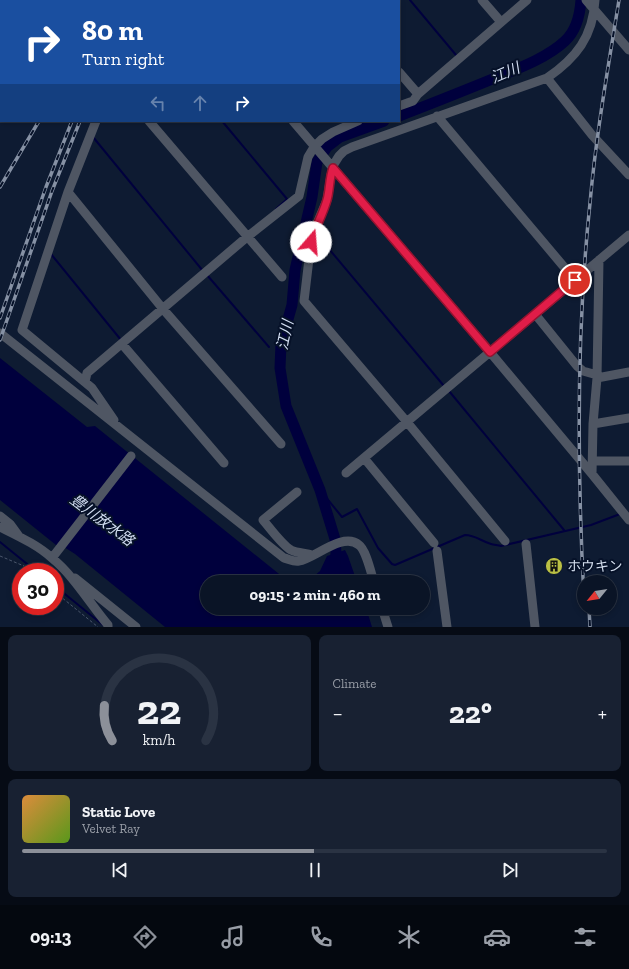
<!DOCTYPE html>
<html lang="en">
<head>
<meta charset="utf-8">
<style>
	body { margin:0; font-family:"Zilla Slab","Noto Sans JP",serif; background:#182132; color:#f1f3f6; height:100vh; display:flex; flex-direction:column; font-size:15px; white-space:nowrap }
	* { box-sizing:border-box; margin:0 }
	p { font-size:13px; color:#999ea7 }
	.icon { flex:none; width:22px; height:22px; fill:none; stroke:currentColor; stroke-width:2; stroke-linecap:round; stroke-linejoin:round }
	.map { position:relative; height:627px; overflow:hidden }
	.drawer { display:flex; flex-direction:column; gap:8px; padding:8px; background:#060b15; flex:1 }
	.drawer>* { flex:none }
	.top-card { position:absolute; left:0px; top:0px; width:400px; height:122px; box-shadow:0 2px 6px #0003,0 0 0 1px #2a3343; background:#1a4fa0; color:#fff; overflow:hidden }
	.needle { width:26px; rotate:240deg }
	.tools { position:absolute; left:577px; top:575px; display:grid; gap:8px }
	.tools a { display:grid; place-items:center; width:40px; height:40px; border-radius:50%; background:#0a1426; box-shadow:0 2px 6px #0003,0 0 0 1px #2a3343; font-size:20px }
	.speed { position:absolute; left:12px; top:563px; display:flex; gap:8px; font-size:20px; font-weight:700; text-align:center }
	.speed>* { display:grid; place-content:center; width:52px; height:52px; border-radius:50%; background:#0a1426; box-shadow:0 2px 6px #0003,0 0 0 1px #2a3343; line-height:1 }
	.speed .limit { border:6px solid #d22; background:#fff; color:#111 }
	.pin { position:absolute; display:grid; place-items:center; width:34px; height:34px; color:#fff; margin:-17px; border:2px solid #fff; border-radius:50%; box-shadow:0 1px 4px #0007 }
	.me { position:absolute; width:44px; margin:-22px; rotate:18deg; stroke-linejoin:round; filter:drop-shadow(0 0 3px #0008) }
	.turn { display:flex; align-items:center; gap:14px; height:84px; padding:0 16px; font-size:18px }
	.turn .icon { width:52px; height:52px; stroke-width:2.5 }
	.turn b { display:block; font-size:28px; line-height:34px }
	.lanes { display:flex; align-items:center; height:38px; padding:0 16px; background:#0003; justify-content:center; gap:20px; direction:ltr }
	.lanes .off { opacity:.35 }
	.big { font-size:30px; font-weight:800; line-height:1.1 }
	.drawer .card { flex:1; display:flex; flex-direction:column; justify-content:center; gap:6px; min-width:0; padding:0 14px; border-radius:8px; background:#182132 }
	.drawer .dial { align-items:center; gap:0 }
	.dial svg { height:104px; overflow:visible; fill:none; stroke:#2a3343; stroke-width:7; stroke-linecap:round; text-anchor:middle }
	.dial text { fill:#f1f3f6; stroke:none }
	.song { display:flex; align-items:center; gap:12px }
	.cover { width:48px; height:48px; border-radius:6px; background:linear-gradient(135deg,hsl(30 70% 55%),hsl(90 70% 35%)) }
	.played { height:4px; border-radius:2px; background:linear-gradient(90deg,#8c9099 50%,#2a3343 50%) }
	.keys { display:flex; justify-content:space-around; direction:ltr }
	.heat { display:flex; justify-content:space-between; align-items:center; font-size:22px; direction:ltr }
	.drawer .tiles { flex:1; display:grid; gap:8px; grid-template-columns:1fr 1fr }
	.card:last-child { grid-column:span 2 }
	.trip { position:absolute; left:200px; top:575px; width:230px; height:40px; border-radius:20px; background:#0a1426; box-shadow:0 2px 6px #0003,0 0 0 1px #2a3343; font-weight:800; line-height:40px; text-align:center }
	.tabs { display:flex; height:64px; justify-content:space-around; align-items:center; background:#04080f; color:#999ea7 }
	.tabs .icon { width:28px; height:28px }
	.tabs .on { color:#8c9099 }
	.tabs b { font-size:18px; color:#f1f3f6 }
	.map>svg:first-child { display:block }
	.water { fill:#00003d }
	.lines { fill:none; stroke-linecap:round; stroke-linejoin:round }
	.stream { stroke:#00003d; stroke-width:2 }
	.river { stroke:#00003d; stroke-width:11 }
	.path { stroke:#4a566b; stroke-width:1; stroke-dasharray:3 2; stroke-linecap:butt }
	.minor { stroke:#4f5663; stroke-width:9 }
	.rail-casing { stroke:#8691a4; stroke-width:3.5 }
	.rail { stroke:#061128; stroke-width:2; stroke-dasharray:6; stroke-linecap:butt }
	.route-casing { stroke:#92132f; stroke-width:10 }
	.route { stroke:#e11d48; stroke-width:7 }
	.labels { text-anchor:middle; stroke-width:4; stroke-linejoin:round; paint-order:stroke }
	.poi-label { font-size:14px; fill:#d2dcec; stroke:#061128; text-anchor:start }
	.water-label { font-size:15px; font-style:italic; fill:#d2ddf1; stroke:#061128 }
</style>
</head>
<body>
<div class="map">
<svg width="629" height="627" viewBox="0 0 629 627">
	<rect width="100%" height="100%" fill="#0e1b32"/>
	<!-- water -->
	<path class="water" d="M0 358 87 427 95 426 289 582H207V608H366L372 627H165L75 554 64 547 56 545 0 500Z
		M345 550 348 556 357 582H307L320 571 327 556Z"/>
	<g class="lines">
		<!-- stream -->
		<path class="stream" d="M267 0 268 1
			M410 0 456 55
			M222 121 287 199 276 209
			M93 137 203 271
			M324 243 444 386
			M51 254 121 340
			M207 275 269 347
			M449 391 564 530
			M320 490 342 517 357 509 378 548 392 564 395 565 465 535C475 535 481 541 491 544 494 545 498 545 501 546L591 525 620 514
			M0 542 37 572
			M55 586 103 625"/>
		<!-- river -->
		<path class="river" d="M399 116C431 104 463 91 495 78 517 69 547 58 565 41 576 31 580 15 581 0
			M333 582 336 553 335 539 320 490 286 406 280 368 281 344 292 305 295 270 312 197 317 162 327 147 340 137 384 121"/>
		<!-- path -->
		<path class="path" d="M0 556 24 566 31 572
			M55 592 98 627"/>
		<!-- minor -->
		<path class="minor" d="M190 0 191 1
			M339 0 340 1
			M482 0 501 22
			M586 0 629 50
			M23 1 24 0
			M149 1V0
			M0 27H1
			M0 51 1 49
			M399 72 418 94
			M547 78 592 135 629 175
			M399 106 413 101 418 94 527 0
			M437 116 575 280
			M96 121 68 192 22 330 92 388 114 420
			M149 121 282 277
			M293 121 490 352 592 474 629 520
			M68 192 163 309 281 444
			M535 314 577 366 583 371 597 375
			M0 333 284 558C289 559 293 562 299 561 314 559 343 531 359 545 366 550 371 573 374 582
			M122 344 224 463
			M597 378 629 372
			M85 382 87 373 247 237 299 196 308 157 314 147 322 139 333 132 358 121
			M593 424 629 418
			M364 458 434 543
			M593 461H629
			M346 473 629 235
			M592 474 593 424 597 378 599 260
			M297 492 263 520C270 528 282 545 291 550 297 553 306 553 312 555
			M0 516 10 524 18 535
			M0 527C18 536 38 545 53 559 73 575 91 605 108 625V627
			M505 541 407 422 304 301 311 242 315 228 327 200 331 175 334 164 339 156 344 151 352 147 547 78C576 58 593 37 595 0
			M526 544 535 627
			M437 551 447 627
			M52 558 131 456
			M75 578 136 627
			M382 608 388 627"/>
		<!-- rail casing -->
		<g class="rail-casing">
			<path id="rail" d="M112 1 113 0
				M127 1 128 0
				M135 1 136 0
				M0 187 39 121
				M0 318 46 187 72 121
				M0 340 52 191 80 121
				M584 599C577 467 576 335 590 203 596 135 608 68 619 0
				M589 608 590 627"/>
		</g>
		<!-- rail -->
		<use href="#rail" class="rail"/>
	</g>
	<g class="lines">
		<!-- route casing -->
		<g class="route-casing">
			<path id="route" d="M311 242C315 228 323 214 327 200 330 190 329 179 333 168L490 352 575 280"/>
		</g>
		<!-- route -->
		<use href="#route" class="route"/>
	</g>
	<!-- icons -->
	<defs>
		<g id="building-disc" transform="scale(0.9)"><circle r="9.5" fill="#bbc044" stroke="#061128"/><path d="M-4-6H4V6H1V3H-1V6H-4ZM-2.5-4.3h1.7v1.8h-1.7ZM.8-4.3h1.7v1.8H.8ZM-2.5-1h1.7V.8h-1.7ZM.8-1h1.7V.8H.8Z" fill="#111"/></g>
	</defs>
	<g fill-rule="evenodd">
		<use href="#building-disc" x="554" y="566"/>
	</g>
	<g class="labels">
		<!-- poi labels -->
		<g class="poi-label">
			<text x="567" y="571">ホウキン</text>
		</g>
		<!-- water labels -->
		<g class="water-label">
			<text transform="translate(505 73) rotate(-23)" y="5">江川</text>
			<text transform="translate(285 335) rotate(-78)" y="5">江川</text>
			<text transform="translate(102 520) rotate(37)" y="5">豊川放水路</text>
		</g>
	</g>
</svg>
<div class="tools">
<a><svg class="needle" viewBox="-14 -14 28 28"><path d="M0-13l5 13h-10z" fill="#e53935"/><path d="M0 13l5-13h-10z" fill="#999ea7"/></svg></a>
</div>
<div class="speed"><div class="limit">30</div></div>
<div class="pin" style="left:575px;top:280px;background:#d93025"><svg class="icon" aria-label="arrive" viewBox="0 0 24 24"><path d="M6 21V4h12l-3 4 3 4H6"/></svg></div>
<svg class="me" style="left:311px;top:242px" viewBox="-20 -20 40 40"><circle r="19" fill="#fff"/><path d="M0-13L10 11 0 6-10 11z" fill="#e11d48"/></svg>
<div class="trip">09:15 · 2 min · 460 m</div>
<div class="top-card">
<div class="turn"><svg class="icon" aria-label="right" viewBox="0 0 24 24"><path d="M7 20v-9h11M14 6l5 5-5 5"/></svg><div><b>80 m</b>Turn right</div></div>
<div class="lanes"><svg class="icon off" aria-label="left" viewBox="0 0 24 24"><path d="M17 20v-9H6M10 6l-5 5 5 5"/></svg><svg class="icon off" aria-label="ahead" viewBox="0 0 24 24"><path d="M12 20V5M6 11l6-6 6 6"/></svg><svg class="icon" aria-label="right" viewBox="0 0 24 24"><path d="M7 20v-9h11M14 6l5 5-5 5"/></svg></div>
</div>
</div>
<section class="drawer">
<div class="tiles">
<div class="card dial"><svg viewBox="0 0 100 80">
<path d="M14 69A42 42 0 1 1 86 69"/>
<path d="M14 69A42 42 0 0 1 8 42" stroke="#8c9099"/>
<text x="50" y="56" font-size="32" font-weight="700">22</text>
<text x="50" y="72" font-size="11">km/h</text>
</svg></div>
<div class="card"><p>Climate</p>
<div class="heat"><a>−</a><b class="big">22°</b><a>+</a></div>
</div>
<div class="card">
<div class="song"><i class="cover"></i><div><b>Static Love</b><p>Velvet Ray</p></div></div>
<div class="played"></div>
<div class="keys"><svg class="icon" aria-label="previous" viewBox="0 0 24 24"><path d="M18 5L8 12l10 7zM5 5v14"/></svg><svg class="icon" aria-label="pause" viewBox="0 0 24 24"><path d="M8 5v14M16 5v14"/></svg><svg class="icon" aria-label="next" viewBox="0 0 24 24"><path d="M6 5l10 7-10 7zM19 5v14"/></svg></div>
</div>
</div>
</section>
<nav class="tabs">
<b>09:13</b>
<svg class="icon on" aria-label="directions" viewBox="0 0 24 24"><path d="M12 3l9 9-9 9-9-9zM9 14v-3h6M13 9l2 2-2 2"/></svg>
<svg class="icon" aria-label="music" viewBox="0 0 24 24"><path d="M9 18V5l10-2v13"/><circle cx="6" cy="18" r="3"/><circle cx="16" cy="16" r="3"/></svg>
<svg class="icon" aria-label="phone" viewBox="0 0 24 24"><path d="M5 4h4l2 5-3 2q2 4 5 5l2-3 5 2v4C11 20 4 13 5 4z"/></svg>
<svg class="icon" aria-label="climate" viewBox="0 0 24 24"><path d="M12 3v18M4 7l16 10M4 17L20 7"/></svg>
<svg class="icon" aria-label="car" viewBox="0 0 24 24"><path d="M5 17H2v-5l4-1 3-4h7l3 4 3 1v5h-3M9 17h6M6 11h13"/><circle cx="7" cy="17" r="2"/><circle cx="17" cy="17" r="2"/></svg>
<svg class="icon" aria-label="filters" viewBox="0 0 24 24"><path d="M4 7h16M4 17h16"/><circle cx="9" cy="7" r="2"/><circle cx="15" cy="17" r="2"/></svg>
</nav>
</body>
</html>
